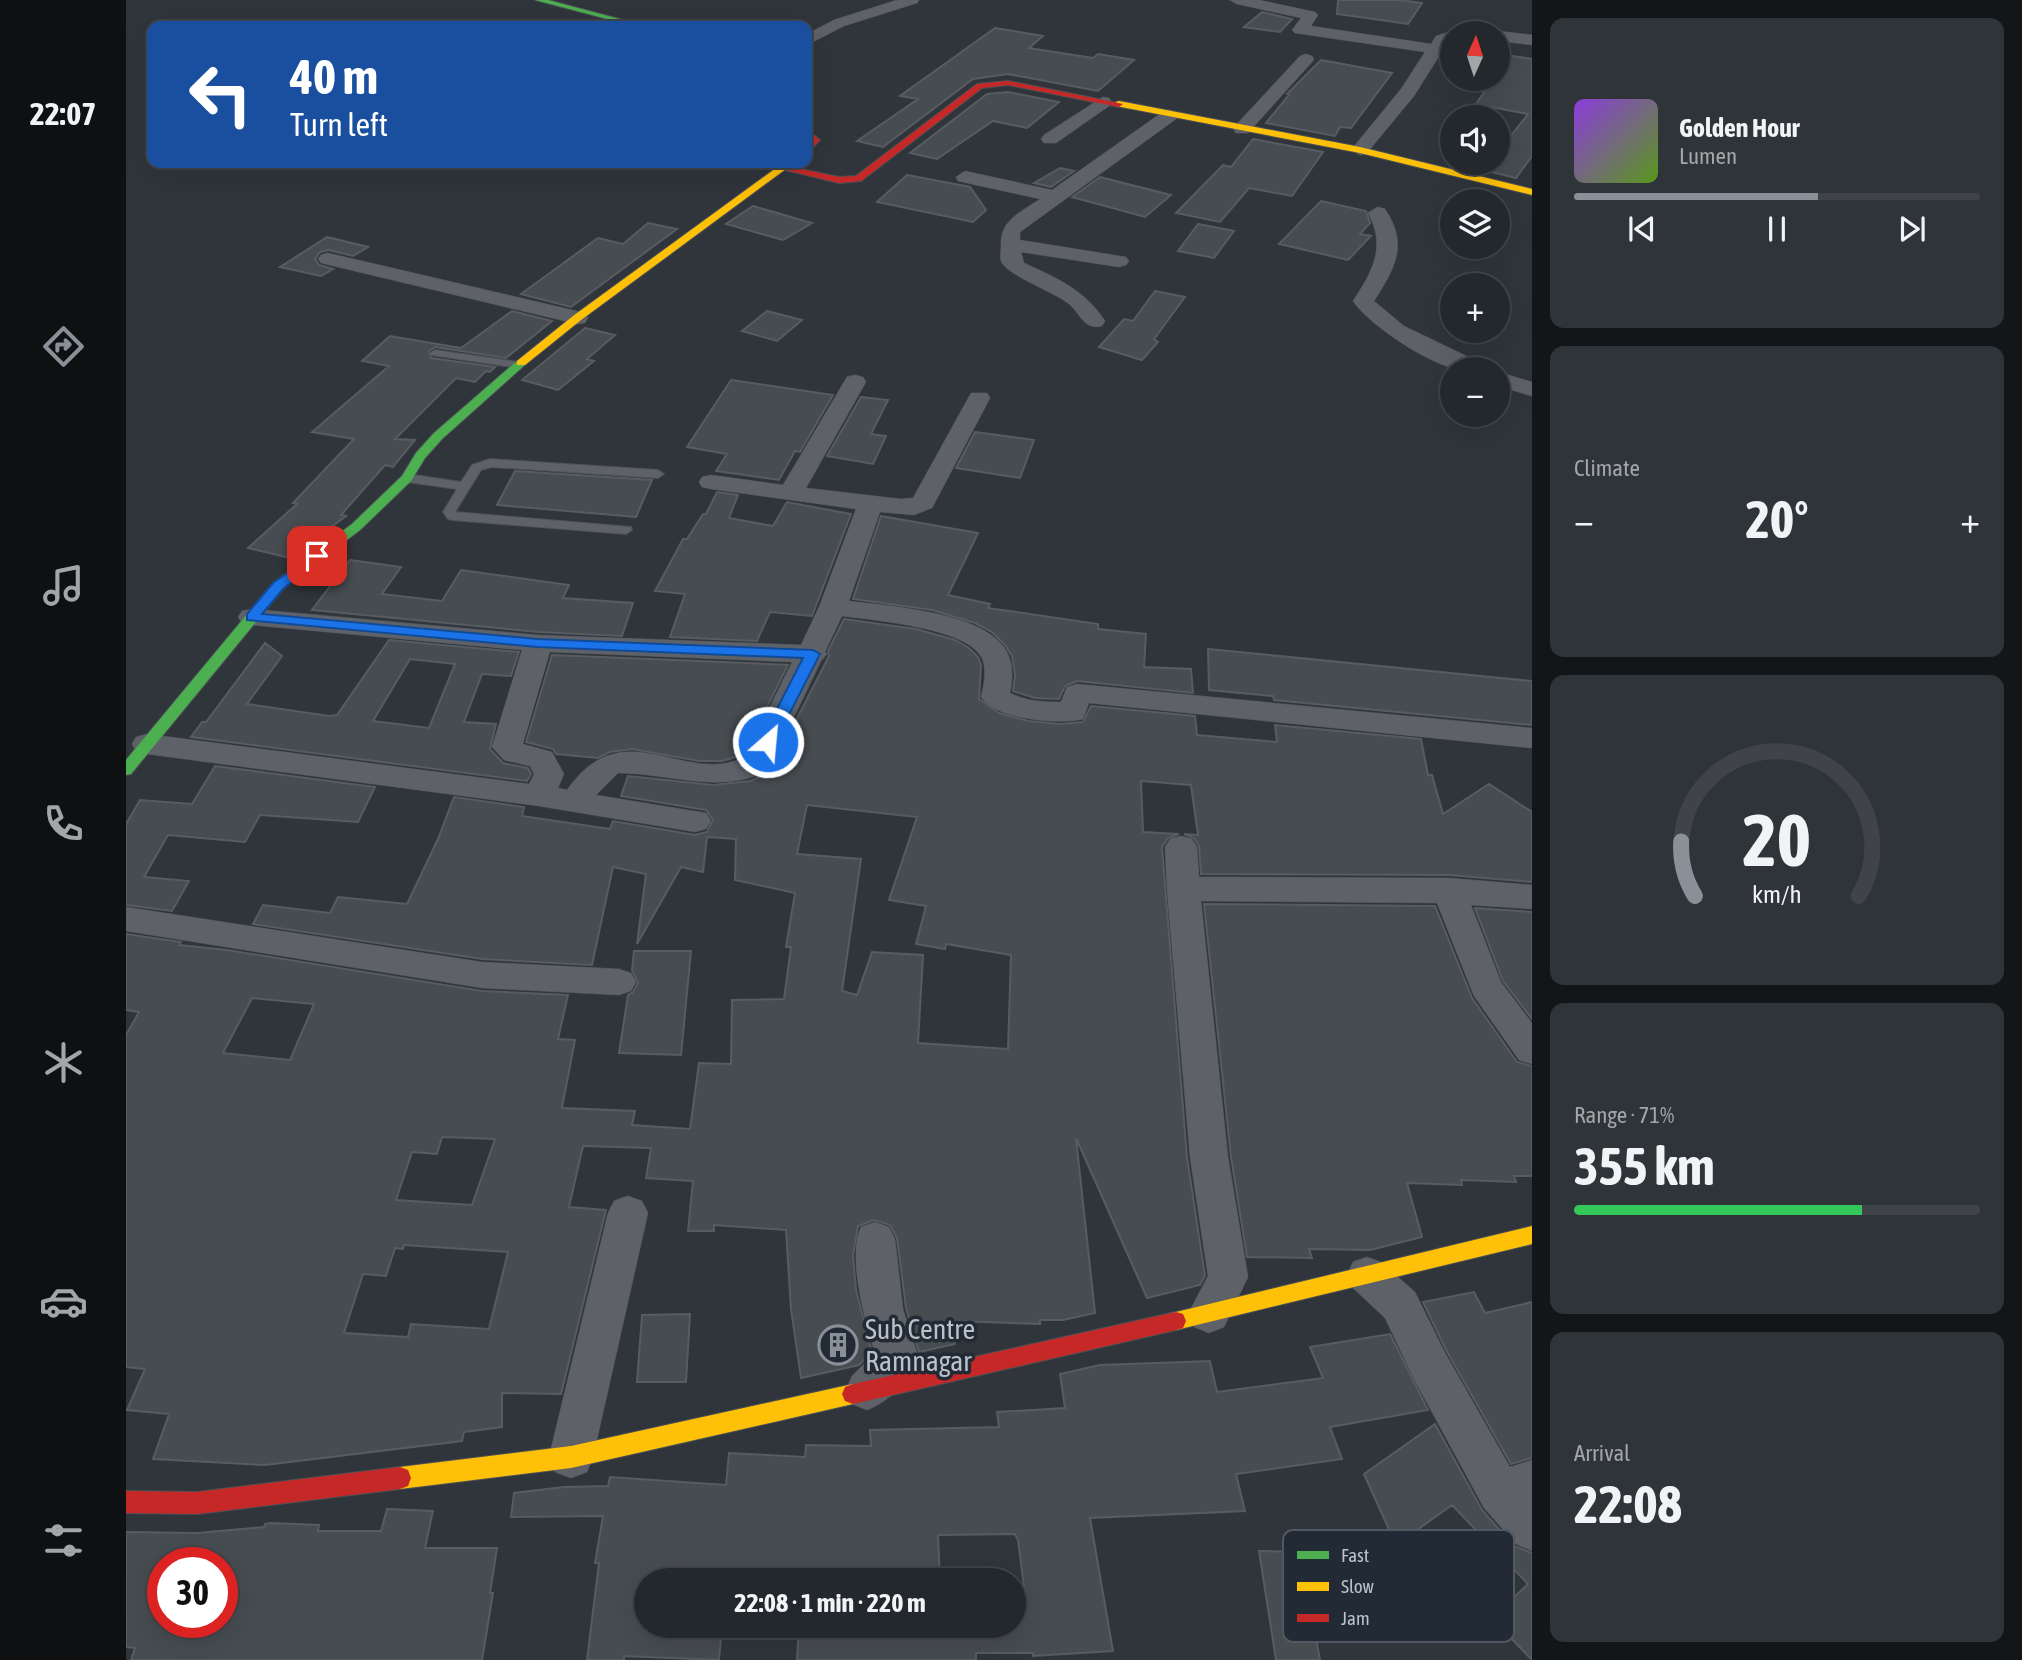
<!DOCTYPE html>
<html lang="en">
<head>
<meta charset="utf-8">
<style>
	body { margin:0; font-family:"Asap Condensed",sans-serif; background:#2f3438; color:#f1f3f6; height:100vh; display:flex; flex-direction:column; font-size:26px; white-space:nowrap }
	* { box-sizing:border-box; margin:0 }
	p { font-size:23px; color:#a3a6a9 }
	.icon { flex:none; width:38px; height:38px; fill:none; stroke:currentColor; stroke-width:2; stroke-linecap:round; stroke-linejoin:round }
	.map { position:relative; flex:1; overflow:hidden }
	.drawer { display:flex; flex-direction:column; gap:18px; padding:18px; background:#131618; width:490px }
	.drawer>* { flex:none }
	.top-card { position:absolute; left:21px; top:21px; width:665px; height:147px; border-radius:14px; box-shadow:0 7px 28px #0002,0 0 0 2px #404448; background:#1a4fa0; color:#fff; overflow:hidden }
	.needle { width:46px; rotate:3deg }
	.buttons { position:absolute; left:1314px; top:21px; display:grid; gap:14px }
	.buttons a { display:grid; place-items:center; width:70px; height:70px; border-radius:50%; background:#23282c; box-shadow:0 7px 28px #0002,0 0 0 2px #404448; font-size:35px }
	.speed { position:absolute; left:21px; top:1547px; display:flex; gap:14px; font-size:35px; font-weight:700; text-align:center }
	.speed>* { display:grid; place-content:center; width:91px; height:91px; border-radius:50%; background:#23282c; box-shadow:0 7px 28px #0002,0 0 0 2px #404448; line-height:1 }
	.speed .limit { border:10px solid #d22; background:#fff; color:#111 }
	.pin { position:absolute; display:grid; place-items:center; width:60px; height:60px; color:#fff; margin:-30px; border-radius:14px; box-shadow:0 4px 10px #0006 }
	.me { position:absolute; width:77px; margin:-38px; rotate:27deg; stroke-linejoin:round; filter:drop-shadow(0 0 5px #0008) }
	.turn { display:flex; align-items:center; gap:24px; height:147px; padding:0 28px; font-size:32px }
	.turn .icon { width:91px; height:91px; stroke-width:2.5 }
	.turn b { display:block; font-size:49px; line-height:60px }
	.big { font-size:52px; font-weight:700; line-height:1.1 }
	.drawer .card { flex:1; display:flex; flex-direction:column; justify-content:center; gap:10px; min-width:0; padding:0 24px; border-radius:14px; background:#2f3438 }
	.drawer .dial { align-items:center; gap:0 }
	.dial svg { height:182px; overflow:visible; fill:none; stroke:#404448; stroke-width:7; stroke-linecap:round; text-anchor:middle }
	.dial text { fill:#f1f3f6; stroke:none }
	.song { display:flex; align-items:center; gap:21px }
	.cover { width:84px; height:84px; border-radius:10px; background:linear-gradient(135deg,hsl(270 70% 55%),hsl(90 70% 35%)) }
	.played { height:7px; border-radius:4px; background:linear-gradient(90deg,#899098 60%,#404448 60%) }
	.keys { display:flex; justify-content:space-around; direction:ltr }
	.heat { display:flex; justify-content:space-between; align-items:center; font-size:38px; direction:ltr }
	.charge { height:10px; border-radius:5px; background:linear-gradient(90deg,#34c759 71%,#404448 0) }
	.trip { position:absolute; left:508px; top:1568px; width:392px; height:70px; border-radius:35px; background:#23282c; box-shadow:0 7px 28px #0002,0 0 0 2px #404448; font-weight:700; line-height:70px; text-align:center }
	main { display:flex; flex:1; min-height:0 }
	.menu { display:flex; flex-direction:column; width:126px; justify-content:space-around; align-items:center; background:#0e1012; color:#a3a6a9 }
	.menu .icon { width:49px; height:49px }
	.menu .active { color:#899098 }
	.menu b { font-size:32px; color:#f1f3f6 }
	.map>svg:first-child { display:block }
	.building { fill:#474c51; stroke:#575c62; stroke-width:2; fill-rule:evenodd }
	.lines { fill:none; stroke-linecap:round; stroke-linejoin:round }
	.lane-casing { stroke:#4c5155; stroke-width:2 }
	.street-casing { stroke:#4c5155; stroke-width:1 }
	.fast-casing { stroke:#4c5155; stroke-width:2 }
	.slow-casing { stroke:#4c5155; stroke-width:2 }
	.jam-casing { stroke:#4c5155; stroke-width:2 }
	.lane { fill:#5e6268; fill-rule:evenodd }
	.street { fill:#5e6268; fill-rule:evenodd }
	.fast { fill:#4caf50; fill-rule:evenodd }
	.slow { fill:#ffc107; fill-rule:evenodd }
	.jam { fill:#c62828; fill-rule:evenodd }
	.route { fill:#1a73e8; stroke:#114b97; stroke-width:2 }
	.labels { text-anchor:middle; stroke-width:7; stroke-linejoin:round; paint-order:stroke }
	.near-poi-label { font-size:28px; fill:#bac1ca; stroke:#222b35; text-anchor:start }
	.key { fill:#222b35; stroke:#505862; stroke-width:2 }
	.key-label { font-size:19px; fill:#bac1ca }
</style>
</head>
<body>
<main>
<nav class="menu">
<b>22:07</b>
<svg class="icon active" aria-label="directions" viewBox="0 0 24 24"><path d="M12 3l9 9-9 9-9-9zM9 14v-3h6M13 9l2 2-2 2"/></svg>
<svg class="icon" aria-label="music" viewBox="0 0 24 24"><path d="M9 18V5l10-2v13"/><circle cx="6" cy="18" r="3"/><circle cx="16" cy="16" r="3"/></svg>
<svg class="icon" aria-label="phone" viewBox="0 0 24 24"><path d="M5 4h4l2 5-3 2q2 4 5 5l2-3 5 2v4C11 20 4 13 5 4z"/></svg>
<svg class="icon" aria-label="climate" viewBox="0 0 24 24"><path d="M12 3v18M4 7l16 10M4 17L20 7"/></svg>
<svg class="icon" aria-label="car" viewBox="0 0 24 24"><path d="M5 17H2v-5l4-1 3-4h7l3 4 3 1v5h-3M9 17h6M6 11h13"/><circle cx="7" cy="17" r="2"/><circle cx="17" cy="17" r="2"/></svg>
<svg class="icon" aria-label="filters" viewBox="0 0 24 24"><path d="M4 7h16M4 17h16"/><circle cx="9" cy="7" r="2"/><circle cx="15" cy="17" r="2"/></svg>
</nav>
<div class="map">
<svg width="1406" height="1660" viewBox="0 0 1406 1660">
	<rect width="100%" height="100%" fill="#2f353b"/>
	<!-- building -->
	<path class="building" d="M1212 0H1273L1296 3 1282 24 1211 14Z
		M1136 12 1166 19 1154 32 1118 27Z
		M869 28 917 36 903 48 967 58 972 54 1008 60 972 91 882 74 847 79 757 147 731 141 792 99 774 96Z
		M1372 54 1406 59V156L1390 178 1357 170 1363 163H1372V152L1402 114 1350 104 1367 79H1372Z
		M1195 60 1266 73 1225 128 1214 127 1209 136 1140 123 1163 95 1161 94Z
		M882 92 933 102 901 128 867 121 811 159 784 153 861 94Z
		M1127 139 1197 152 1166 196 1123 188 1094 222 1050 213 1097 165 1105 167Z
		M934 168 948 171 925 187 908 183Z
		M781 175 844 187 860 210 847 222 751 202Z
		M974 177 1045 195 1019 217 946 197Z
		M1195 201 1240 211 1244 223 1234 234 1245 236 1222 260 1153 244Z
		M627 206 686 223 657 240 600 224Z
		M522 223 551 229 445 307 395 294 472 238 497 244Z
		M1072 224 1108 231 1088 258 1052 251Z
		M201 237 242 247 227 256 203 250 194 252 189 259 193 265 207 269 195 276 154 267Z
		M1029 291 1059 297 1028 339 1032 342 1016 360 973 347 998 319 1007 321Z
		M386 311 426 321 380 358 309 347 303 351 305 358 369 367 364 372 360 371 349 382 330 378 269 439 289 440 267 467 259 465 215 515 220 516 164 558 122 548 171 504 167 503 228 439 186 432 263 366 236 361 264 336 335 348Z
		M641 311 676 320 651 341 616 331Z
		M459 328 489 335 461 359 468 361 432 390 396 380Z
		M605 380 707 395 674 452 669 451 653 480 590 471 601 454 561 447Z
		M735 397 762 400 745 434 760 436 747 464 701 456Z
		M849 432 908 440 894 478 830 468Z
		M389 471 526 480 510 517 371 505Z
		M591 492 612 495 603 518 647 526 661 502 725 514 686 616 644 612 631 641 544 637 559 594 529 591 557 539H561L577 514H580Z
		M755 516 852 533 822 595 864 604 862 608 972 624V629L1020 634 1018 667 1065 669 1067 693 951 681 939 686 933 699 909 698 887 691 889 675 886 656 879 645 866 632 849 623 806 610 727 599Z
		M224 560 275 567 256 594 316 601 335 570 443 585 437 598 507 603 496 636 412 632 186 610Z
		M718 619 790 629 829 640 843 648 852 657 855 665 853 699 873 713 902 721 933 724 957 722 965 706 1069 716 1071 735 1151 742 1149 725 1295 739 1302 775H1306L1317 814 1363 784 1406 812V882L1323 875 1075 874 1073 846 1068 838 1058 834 1072 835 1065 785 1015 781 1017 832 1053 834 1042 838 1036 847 1061 1157 1079 1276 1074 1285 1021 1298 950 1138 969 1313 937 1320H914V1324L828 1321 829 1344 793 1352 780 1308 771 1238 764 1225 748 1220 732 1226 727 1255 730 1290 746 1352 733 1365 675 1378 665 1309 660 1230 588 1225V1231H562L567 1181 520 1178 525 1148 457 1146 443 1207 480 1210 435 1394 376 1393V1427L338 1432 336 1441 139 1465 27 1459 43 1414 1 1410 19 1369 0 1367V1035L13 1012 0 1010V934L55 942 53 945 101 950 356 991 442 995 432 1039 449 1040 436 1108 509 1111 506 1125 564 1129 573 1063 605 1064 606 1000 658 999 665 947H660L669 893 609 880 610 839 581 837 577 872 555 867 511 944 520 874 487 867 466 965 356 959 127 924 137 905 204 913 212 897 281 904 312 839 328 797 398 807 396 816 484 829 487 821 569 835 581 832 587 820 580 810 495 796 502 776 587 785 624 781 643 773 703 656 702 651ZM681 805 791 817 763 900 800 906 790 944 819 949 820 944 885 955 882 1049 792 1043 797 955 746 952 731 995 716 991 735 859 671 854ZM126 998 188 1004 164 1060 97 1053ZM316 1137 369 1139 346 1205 270 1200 286 1152 311 1154ZM278 1245 382 1252 363 1329 285 1324 282 1337 218 1333 237 1274 260 1276 269 1248 277 1249Z
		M263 640 393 652 385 676 356 674 338 722 370 724 364 749 377 763 402 768 405 774 401 781 65 737 76 722H80L139 643 156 656 121 704 203 716 211 715ZM284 659 329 664 303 728 247 721Z
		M1082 649 1406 681V725L1148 700 1147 696 1083 690Z
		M426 655 621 663 662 665 617 755 596 761H573L506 749 484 752 472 758 430 754 427 749 400 742Z
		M89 766 249 787 232 822 134 815 119 842 42 835 18 877 63 881 46 911 0 905V824L14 800 66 804Z
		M1078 904 1309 906 1346 998 1391 1062 1406 1066V1176H1388L1390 1182 1335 1180 1336 1185 1281 1183 1296 1237 1244 1250 1183 1249 1186 1258 1121 1257 1105 1157Z
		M1349 908 1406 912V1019L1377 981Z
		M508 951H565L555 1055 493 1053 502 995 507 992 512 983 506 970Z
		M1348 1292 1359 1313 1406 1302V1458L1385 1464 1320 1350 1297 1302Z
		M564 1314 560 1382H511L516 1315Z
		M1264 1334 1302 1410 1204 1427 1216 1459 1110 1474 1119 1511 964 1518 987 1651 907 1656V1653H850V1660H671L673 1627 747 1632V1626H887V1595H899L892 1540 889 1534 812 1535 814 1580H520V1626H596L593 1660 498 1656V1660H461L473 1563H469L477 1516 385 1517 388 1493 438 1487 482 1486 484 1477 600 1485 603 1453 679 1457 680 1445 745 1446 744 1430 873 1427 871 1412 939 1408 934 1374 974 1365 1084 1361 1091 1392 1197 1378 1184 1347Z
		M1309 1424 1356 1510 1388 1546 1406 1553V1660L1366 1618 1402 1584 1326 1505 1270 1545 1238 1474Z
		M261 1509 307 1511 299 1548H371L364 1593H367L356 1660H5L9 1648 0 1647V1532L71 1533 138 1527 139 1524 144 1523 193 1525 192 1531H255ZM37 1563H96V1622H37Z
		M1133 1551 1174 1552 1194 1660H1150Z"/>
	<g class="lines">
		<!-- lane casing -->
		<g class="lane-casing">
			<path id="lane" d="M309 350 392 362 398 365 392 368 305 355 304 353Z
				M364 459 532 470 538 474 532 478 365 467 355 470 329 512 505 527 506 530 500 534 326 520 322 519 317 512 331 489 281 482 275 478 281 474 335 482 346 465Z"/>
		</g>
		<!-- street casing -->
		<g class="street-casing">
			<path id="street" d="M771 0H793L791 3 718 26 681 45V34L708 20Z
				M1104 0H1133L1189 12 1192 15 1185 26 1305 44 1310 36 1326 31 1332 33H1326V41L1322 42 1288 96 1240 154 1234 155 1225 150 1275 89 1299 52 1169 33 1166 30 1175 18 1111 4Z
				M1372 31 1406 35V45L1372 41V33H1366Z
				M1180 54 1186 56 1188 59 1186 62 1122 133H1110L1107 129 1110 125 1174 56Z
				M977 97 983 98 985 102 983 106 930 143H918L915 139 918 135Z
				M1044 110 1053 115 1050 119 894 232V240L1000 257 1003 261 1000 265 993 267 895 252 898 263C931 278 959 290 979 321L976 326C957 330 955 314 943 304 929 292 880 275 875 261 874 257 875 250 875 245 874 220 895 212 914 199L832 181 830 177 839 171 926 190 1038 111Z
				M1252 207 1259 209C1283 245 1269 268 1248 301L1278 326 1357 364 1360 369C1351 369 1341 370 1332 369 1304 365 1243 325 1227 301 1246 272 1261 247 1242 213Z
				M202 253 459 313 462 318 459 323 451 324 195 263 192 259 195 255Z
				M1372 372 1406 382V396L1372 386Z
				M729 375 737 377 740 382 680 488 775 499 787 498 845 393H861L864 398 806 508 788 515 754 512 723 601C763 606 852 612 877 646 888 660 887 677 884 693 900 701 917 702 935 702L941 687 951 684 1406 728V748L963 703 957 719C933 725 870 720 855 697 858 685 862 666 854 655 837 628 747 620 716 616L699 652 701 654 695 661 642 771C593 795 543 773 492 773L470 795 580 813 585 821 580 829 569 832 413 806 21 754 10 751 6 744 10 737 21 734 403 784 408 774 404 766 378 760 366 747 396 650 126 625 116 623 112 617 116 611 126 609 412 635 675 645 693 607 730 509 585 489 576 487 573 482 576 477 585 475 657 485 718 382 721 377ZM424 652 666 662 619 757C557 787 498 709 441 790L432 788 438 774 426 752 397 744Z
				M1055 836 1066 839 1071 847 1073 877 1323 878 1406 885V909L1345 905 1375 982 1406 1023V1064L1393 1060 1348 996 1311 903 1075 901 1102 1157 1122 1277 1098 1327 1083 1333 1068 1327 1062 1314 1082 1276 1064 1157 1041 889 1039 847 1044 839Z
				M0 907 356 962 493 969 505 973 510 982 505 991 493 995 356 988 0 931Z
				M502 1196 516 1201 522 1213 467 1457 461 1472 445 1478 429 1472 423 1457 482 1213 488 1201Z
				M749 1222 763 1227 769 1239 777 1309 793 1359C783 1381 764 1401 741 1410L726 1404 720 1390 726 1376 749 1353C739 1321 721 1257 735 1227Z
				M1241 1257 1255 1262 1289 1292 1318 1351 1384 1467 1406 1460V1551L1390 1544 1358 1508 1288 1379 1259 1318 1227 1288 1221 1275 1227 1262Z"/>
		</g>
		<!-- fast casing -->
		<g class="fast-casing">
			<path id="fast" d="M409 0H422L520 26H508Z
				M391 361 401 363 316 439 299 458 285 481 234 530 157 589 5 774 0 775V760L147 583 226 524 276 476 290 453 308 433Z"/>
		</g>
		<!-- slow casing -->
		<g class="slow-casing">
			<path id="slow" d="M993 101 1234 147 1406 189V195L1234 153 990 106V102Z
				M657 163H668L455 320 399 365H391V361L447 316Z
				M1406 1226V1244L1050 1330 1043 1328 1040 1321 1043 1314 1050 1312Z
				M727 1384 735 1387 738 1394 735 1401 727 1404 445 1468 274 1489 266 1486 263 1478 266 1470 274 1467 445 1446Z"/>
		</g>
		<!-- jam casing -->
		<g class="jam-casing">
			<path id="jam" d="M882 81 997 104 993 107 882 85 856 88 735 181 713 183 651 168 656 165 713 177 730 176 851 84Z
				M681 130 694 140 681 153V145L685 140 681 137Z
				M1050 1312 1057 1314 1060 1321 1057 1328 1050 1330 727 1404 719 1401 716 1394 719 1387 727 1384Z
				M274 1467 282 1470 285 1478 282 1486 274 1489 71 1514 0 1513V1491L71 1492Z"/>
		</g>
		<!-- lane -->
		<use href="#lane" class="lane"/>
		<!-- street -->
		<use href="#street" class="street"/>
		<!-- fast -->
		<use href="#fast" class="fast"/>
		<!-- slow -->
		<use href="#slow" class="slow"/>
		<!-- jam -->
		<use href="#jam" class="jam"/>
	</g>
	<!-- route -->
	<path class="route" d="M191 552 196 553V559L157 589 136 614 411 639 687 650 694 654 649 742 642 747 634 742 677 658 411 647 121 620V614L147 583Z"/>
	<!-- icons -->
	<defs>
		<g id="building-ring" transform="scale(2.0125)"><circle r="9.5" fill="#222b35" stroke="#899098" stroke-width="1.5"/><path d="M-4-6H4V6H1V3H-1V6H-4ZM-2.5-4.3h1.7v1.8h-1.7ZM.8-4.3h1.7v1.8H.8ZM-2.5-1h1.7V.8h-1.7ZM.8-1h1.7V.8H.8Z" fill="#899098"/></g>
	</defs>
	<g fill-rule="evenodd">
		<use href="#building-ring" x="712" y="1345"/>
	</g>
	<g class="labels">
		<!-- near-poi labels -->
		<g class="near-poi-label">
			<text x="739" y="1339">Sub Centre<tspan x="739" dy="32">Ramnagar</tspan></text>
		</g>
	</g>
	<!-- legend -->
	<rect x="1157" y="1530" width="231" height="112" rx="10" class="key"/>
	<rect x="1171" y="1551" width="32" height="8" fill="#4caf50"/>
	<rect x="1171" y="1582" width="32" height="9" fill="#ffc107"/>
	<rect x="1171" y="1614" width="32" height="8" fill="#c62828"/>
	<g class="key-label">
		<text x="1215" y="1562">Fast</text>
		<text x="1215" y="1593">Slow</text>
		<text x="1215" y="1625">Jam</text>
	</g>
</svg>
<div class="buttons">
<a><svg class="needle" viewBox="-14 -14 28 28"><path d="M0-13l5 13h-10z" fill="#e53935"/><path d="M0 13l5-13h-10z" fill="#a3a6a9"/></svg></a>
<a><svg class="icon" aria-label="sound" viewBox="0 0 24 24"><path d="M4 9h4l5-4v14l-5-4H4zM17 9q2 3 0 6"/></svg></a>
<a><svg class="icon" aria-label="layers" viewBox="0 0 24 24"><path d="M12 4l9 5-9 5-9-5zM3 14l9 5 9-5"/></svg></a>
<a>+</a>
<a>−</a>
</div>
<div class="speed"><div class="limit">30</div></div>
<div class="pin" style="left:191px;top:556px;background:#d93025"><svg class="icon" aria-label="arrive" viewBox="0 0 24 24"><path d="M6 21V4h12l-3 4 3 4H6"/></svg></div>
<svg class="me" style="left:642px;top:742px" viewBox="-20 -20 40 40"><circle r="17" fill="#1a73e8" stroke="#fff" stroke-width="3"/><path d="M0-11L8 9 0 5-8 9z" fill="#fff"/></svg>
<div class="trip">22:08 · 1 min · 220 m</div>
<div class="top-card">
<div class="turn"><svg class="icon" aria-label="left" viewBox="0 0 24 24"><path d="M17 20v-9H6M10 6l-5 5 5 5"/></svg><div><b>40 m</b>Turn left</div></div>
</div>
</div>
<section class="drawer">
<div class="card">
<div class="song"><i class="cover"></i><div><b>Golden Hour</b><p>Lumen</p></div></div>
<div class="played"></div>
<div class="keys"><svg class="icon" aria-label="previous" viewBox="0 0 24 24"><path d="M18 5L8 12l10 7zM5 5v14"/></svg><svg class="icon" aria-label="pause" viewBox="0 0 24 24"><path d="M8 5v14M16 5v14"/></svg><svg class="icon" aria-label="next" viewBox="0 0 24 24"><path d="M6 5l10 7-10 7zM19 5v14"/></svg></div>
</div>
<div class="card"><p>Climate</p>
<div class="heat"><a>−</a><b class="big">20°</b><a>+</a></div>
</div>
<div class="card dial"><svg viewBox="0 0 100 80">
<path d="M14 69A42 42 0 1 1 86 69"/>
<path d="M14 69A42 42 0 0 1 8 45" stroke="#899098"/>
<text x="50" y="56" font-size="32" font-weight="700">20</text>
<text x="50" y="72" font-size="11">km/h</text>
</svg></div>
<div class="card"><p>Range · 71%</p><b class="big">355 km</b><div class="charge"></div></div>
<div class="card"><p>Arrival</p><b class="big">22:08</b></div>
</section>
</main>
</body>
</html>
